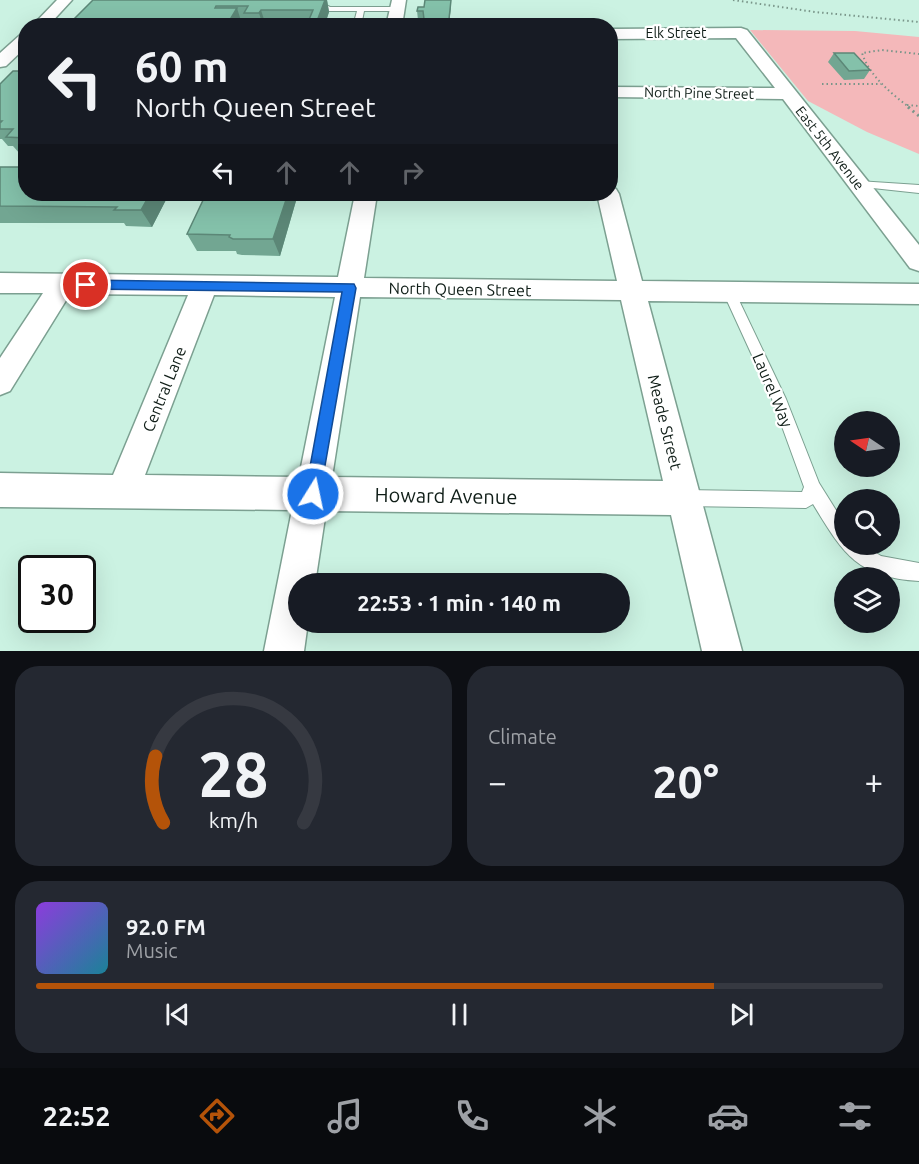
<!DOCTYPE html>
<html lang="en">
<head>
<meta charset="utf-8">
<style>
	body { margin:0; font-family:Ubuntu,sans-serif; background:#242831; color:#f1f3f6; height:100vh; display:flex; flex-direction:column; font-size:22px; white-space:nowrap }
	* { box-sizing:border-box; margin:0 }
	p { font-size:20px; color:#9ea1a6 }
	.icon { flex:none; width:33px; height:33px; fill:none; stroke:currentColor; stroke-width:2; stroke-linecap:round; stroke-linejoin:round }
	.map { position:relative; height:651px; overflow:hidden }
	.sheet { display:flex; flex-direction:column; gap:15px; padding:15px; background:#0d0f14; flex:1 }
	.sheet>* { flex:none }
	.guide { position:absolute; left:18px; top:18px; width:600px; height:183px; border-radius:24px; box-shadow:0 6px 24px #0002; background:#171b24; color:#f1f3f6; overflow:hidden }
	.needle { width:39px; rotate:283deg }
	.fabs { position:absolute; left:834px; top:411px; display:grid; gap:12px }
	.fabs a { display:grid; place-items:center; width:66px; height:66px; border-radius:50%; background:#171b24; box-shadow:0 6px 24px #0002; font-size:30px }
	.speed { position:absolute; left:18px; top:555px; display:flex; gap:12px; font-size:30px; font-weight:700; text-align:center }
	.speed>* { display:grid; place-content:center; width:78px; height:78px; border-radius:50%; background:#171b24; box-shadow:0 6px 24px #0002; line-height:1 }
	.speed .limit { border:3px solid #111; border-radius:9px; background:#fff; color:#111 }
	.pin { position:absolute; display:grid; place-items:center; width:51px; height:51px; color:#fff; margin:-26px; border:3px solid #fff; border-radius:50%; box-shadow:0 2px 6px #0007 }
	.me { position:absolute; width:66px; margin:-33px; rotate:10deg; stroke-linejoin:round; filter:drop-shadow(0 0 4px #0008) }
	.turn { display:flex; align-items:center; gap:21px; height:126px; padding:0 18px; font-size:27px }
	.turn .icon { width:78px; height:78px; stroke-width:2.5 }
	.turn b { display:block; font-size:42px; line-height:51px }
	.lanes { display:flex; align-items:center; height:57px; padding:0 18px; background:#0003; justify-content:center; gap:30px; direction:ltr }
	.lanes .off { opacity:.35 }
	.big { font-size:45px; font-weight:700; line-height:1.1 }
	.sheet .tile { flex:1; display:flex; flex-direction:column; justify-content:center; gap:9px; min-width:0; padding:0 21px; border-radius:24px; background:#242831 }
	.sheet .dial { align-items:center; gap:0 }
	.dial svg { height:156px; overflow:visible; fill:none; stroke:#363941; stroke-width:7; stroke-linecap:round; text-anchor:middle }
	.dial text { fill:#f1f3f6; stroke:none }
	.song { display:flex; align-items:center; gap:18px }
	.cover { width:72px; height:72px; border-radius:9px; background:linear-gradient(135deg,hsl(270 70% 55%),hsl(190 70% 35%)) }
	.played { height:6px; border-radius:3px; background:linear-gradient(90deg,#b45309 80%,#363941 80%) }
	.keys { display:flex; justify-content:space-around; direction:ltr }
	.heat { display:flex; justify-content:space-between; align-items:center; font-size:33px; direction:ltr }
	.sheet .tiles { flex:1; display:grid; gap:15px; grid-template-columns:1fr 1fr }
	.tile:last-child { grid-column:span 2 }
	.trip { position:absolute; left:288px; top:573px; width:342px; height:60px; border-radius:30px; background:#171b24; box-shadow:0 6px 24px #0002; font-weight:700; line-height:60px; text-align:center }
	.tabs { display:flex; height:96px; justify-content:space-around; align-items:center; background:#090b0e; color:#9ea1a6 }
	.tabs .icon { width:42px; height:42px }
	.tabs .current { color:#b45309 }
	.tabs b { font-size:27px; color:#f1f3f6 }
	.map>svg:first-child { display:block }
	.green { fill:#f4b8ba }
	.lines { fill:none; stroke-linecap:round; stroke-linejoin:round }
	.lane-casing { stroke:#7ca091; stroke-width:2 }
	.street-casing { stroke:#7ca091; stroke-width:3 }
	.path-far1 { stroke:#799589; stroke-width:2; stroke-dasharray:1.5 3; stroke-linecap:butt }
	.path { stroke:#799589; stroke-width:3; stroke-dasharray:2 4; stroke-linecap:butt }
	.lane { fill:#fff; fill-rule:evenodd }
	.street { fill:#fff; fill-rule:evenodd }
	.wall { fill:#72a692 }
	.shaded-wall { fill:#5c8777 }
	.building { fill:#84c1aa; stroke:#5c8777; stroke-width:1.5; fill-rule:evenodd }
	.route { fill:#1a73e8; stroke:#114b97; stroke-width:1.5 }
	.labels { text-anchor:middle; stroke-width:4.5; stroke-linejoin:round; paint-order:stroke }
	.far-street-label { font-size:14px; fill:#0f1d17; stroke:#fff }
	.street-label { font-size:16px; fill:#0f1d17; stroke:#fff }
	.near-street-label { font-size:20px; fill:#0f1d17; stroke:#fff }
</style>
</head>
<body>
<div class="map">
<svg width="919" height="651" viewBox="0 0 919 651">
	<rect width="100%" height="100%" fill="#cbf2e2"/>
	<!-- green -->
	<path class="green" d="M750 30 855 31 919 37V154L867 132 808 101Z"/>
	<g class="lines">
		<!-- lane casing -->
		<g class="lane-casing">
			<path id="lane" d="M318 0H326V5L330 7H397L401 9 397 11H364L361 26H353L357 11H329L319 8Z
				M858 181 919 185V193L854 186 853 184Z
				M729 287 735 292 786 399 819 483 844 523V544H862L881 556 919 563V581C856 577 843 553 813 504L806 508 684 506 678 504 676 498 678 492 684 490 802 492 804 487 772 399 723 292Z"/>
		</g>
		<!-- street casing -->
		<g class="street-casing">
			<path id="street" d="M57 0H72L48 26H32Z
				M392 0H406L402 26H386Z
				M741 28 747 30 919 245V271L910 268 783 99 610 97V87L775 88 736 38 610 39V29Z
				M26 33V47L6 66 0 67V53L20 35Z
				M610 187 616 189 619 194 642 281 919 284V304L648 301 742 651H702L671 515 326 511 315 584H298V622H308L304 651H264L292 510 0 507V473L113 475 188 295 70 294 10 391 0 395V358L43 293H0V273L338 277 355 194H377L364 278 617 281 597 194H610ZM214 295 335 297 299 477 145 475ZM360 297 621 300 663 481 332 477Z"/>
		</g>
		<!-- path-far1 -->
		<path class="path-far1" d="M733 0 815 12 919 22
			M822 84H881
			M907 105 919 106
			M910 108C891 93 870 77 862 53L882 50 919 54"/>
		<!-- path -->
		<path class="path" d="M908 107 919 116"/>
		<!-- lane -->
		<use href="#lane" class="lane"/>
		<!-- street -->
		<use href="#street" class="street"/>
	</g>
	<!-- wall -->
	<path class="wall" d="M93 0H327L329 12 326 22H341L342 26H67Z
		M451 4 449 26H424V20H418L417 11 424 7Z
		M834 53 870 70 864 79 844 80 828 62Z
		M26 71V154H20L13 146H8L2 139H0V84Z
		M0 167 26 194H169L152 227 126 226 124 223H0Z
		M206 194H298L280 256 242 255 237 254 236 251H197L187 234Z"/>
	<!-- shaded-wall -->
	<path class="shaded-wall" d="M325 0H327L329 12 324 26 317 21Z
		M451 0V4L449 26V19Z
		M237 8 242 24 228 23Z
		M261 10 266 26H263L259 13Z
		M150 194H169L152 227 141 210Z
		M288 194H298L280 256 273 239Z"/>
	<!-- building -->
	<path class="building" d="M93 0H325L317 21 341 22 340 26H67ZM216 6H248L244 13H259L261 10H313L308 22 228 23 237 8H215Z
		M425 0H451L449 19H424L423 11H417L418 7H424Z
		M834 53H854L870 70 849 71Z
		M13 71H26V138L6 137 13 129H0V123L2 121H0V84Z
		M0 167H26V194H150L141 210H114L117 207 0 206Z
		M206 194H288L273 239H233L229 237 230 235 187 234Z"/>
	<!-- route -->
	<path class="route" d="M86 280 354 284 356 288 319 500 313 502 307 500 305 494 342 292 86 289 80 285Z"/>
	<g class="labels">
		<!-- far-street labels -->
		<g class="far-street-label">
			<text x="676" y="38">Elk Street</text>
			<text transform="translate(699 93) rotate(1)" y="5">North Pine Street</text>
			<text transform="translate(830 148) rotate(52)" y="5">East 5th Avenue</text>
		</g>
		<!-- street labels -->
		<g class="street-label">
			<text transform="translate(460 289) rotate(1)" y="6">North Queen Street</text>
			<text transform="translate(164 389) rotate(-68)" y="6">Central Lane</text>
			<text transform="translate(773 390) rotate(67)" y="6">Laurel Way</text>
			<text transform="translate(665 422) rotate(76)" y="6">Meade Street</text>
		</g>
		<!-- near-street labels -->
		<g class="near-street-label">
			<text transform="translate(446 496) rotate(1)" y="7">Howard Avenue</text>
		</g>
	</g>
</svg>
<div class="fabs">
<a><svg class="needle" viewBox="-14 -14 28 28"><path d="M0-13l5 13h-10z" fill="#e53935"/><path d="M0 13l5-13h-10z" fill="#9ea1a6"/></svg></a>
<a><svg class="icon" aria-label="search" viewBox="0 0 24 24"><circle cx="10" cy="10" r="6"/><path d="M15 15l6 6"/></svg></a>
<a><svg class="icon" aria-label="layers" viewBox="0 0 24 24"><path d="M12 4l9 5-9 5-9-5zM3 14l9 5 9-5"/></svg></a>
</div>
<div class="speed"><div class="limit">30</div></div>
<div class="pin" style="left:86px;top:285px;background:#d93025"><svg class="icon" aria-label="arrive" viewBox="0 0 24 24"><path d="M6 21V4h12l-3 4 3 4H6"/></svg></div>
<svg class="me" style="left:313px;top:494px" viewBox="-20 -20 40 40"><circle r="17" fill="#1a73e8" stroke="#fff" stroke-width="3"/><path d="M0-11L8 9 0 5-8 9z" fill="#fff"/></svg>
<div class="trip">22:53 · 1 min · 140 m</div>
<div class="guide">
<div class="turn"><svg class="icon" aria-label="left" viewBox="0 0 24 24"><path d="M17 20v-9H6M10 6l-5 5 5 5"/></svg><div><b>60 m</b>North Queen Street</div></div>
<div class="lanes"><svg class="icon" aria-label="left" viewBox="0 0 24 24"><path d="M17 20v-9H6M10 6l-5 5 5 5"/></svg><svg class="icon off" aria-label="ahead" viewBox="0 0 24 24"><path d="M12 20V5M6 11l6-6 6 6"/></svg><svg class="icon off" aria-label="ahead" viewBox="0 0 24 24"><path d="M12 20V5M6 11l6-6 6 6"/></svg><svg class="icon off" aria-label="right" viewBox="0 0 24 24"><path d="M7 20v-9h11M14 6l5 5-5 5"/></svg></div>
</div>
</div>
<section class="sheet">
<div class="tiles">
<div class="tile dial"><svg viewBox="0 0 100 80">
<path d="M14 69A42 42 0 1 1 86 69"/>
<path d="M14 69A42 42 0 0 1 10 35" stroke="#b45309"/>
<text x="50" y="56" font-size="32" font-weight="700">28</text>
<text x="50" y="72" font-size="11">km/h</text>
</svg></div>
<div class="tile"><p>Climate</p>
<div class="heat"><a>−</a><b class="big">20°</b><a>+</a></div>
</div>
<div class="tile">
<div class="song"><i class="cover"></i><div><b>92.0 FM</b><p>Music</p></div></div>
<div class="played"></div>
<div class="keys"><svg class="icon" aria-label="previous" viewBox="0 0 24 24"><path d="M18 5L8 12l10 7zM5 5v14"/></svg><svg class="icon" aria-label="pause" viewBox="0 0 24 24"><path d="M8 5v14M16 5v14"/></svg><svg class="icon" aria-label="next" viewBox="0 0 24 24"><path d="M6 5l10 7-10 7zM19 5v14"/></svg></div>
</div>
</div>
</section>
<nav class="tabs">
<b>22:52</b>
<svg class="icon current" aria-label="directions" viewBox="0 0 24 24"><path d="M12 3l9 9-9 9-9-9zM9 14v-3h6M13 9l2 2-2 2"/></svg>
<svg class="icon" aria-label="music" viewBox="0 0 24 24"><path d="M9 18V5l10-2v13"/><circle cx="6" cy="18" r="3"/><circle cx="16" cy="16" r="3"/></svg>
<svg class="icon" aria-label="phone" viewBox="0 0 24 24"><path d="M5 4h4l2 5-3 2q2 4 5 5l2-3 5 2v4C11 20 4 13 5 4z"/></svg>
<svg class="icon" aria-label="climate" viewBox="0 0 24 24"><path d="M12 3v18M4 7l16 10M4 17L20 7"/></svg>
<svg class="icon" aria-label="car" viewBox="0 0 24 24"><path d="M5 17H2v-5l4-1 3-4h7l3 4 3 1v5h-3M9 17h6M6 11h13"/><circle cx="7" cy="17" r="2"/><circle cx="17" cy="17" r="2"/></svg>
<svg class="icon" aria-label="filters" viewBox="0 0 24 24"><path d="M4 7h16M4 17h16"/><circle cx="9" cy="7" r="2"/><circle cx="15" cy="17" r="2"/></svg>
</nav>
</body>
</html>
